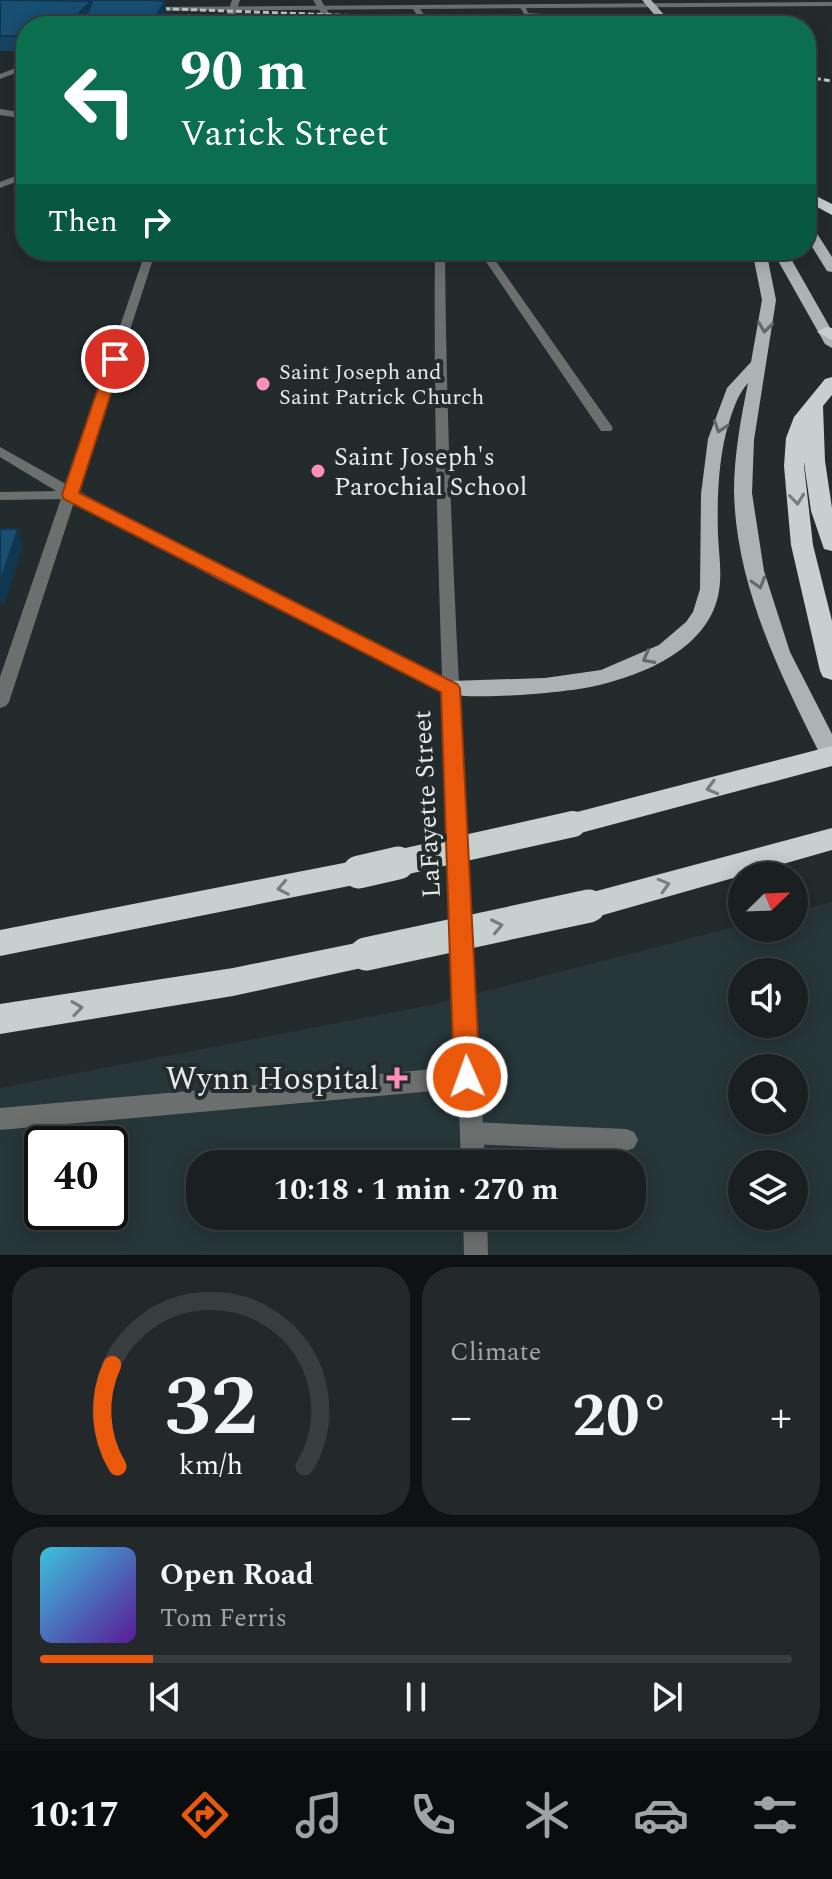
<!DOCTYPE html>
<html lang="en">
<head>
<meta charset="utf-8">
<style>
	body { margin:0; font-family:Spectral,serif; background:#23282a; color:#f1f3f6; height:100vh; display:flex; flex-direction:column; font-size:30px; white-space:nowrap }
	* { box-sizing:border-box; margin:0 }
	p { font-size:26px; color:#9fa3a5 }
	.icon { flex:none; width:44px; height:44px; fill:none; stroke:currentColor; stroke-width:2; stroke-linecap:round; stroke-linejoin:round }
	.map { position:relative; height:1255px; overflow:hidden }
	.drawer { display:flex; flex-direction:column; gap:12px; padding:12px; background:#0e1212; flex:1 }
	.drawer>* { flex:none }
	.top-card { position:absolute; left:16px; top:16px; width:800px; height:244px; border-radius:32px; box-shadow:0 4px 20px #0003,0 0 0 2px #383e3f; background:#0b6e4f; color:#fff; overflow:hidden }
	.needle { width:52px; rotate:67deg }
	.buttons { position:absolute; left:728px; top:862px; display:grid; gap:16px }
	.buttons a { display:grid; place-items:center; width:80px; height:80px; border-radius:50%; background:#1a2021; box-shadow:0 4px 20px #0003,0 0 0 2px #383e3f; font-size:40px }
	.speed { position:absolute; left:24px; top:1126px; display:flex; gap:16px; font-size:40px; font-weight:700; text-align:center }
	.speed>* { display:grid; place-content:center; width:104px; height:104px; border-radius:50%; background:#1a2021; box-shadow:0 4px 20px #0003,0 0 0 2px #383e3f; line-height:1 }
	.speed .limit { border:4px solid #111; border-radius:12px; background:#fff; color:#111 }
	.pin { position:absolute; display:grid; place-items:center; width:68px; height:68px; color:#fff; margin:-34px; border:4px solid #fff; border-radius:50%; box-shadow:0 2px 8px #0007 }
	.me { position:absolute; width:88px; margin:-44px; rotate:358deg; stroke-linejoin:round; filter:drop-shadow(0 0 6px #0008) }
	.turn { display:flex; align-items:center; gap:28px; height:168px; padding:0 32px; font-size:36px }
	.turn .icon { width:104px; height:104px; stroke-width:2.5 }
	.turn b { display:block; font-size:56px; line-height:68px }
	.then { display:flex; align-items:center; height:76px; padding:0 32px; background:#0003; gap:16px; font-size:30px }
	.big { font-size:60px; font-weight:700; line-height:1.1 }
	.drawer .tile { flex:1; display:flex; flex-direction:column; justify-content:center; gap:12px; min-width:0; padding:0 28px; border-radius:32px; background:#23282a }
	.drawer .dial { align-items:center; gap:0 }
	.dial svg { height:208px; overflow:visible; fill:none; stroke:#383e3f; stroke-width:7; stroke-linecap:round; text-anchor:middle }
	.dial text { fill:#f1f3f6; stroke:none }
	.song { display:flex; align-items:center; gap:24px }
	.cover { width:96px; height:96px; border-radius:12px; background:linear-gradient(135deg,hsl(190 70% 55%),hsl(270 70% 35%)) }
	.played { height:8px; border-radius:4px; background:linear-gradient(90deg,#ea580c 15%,#383e3f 15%) }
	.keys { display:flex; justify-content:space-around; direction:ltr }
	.heat { display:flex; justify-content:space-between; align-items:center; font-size:44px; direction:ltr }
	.drawer .tiles { flex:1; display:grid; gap:12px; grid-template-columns:1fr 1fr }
	.tile:last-child { grid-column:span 2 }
	.trip { position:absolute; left:186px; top:1150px; width:460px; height:80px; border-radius:32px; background:#1a2021; box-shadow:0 4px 20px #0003,0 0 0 2px #383e3f; font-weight:700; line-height:80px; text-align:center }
	.menu { display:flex; height:128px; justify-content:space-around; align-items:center; background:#0a0d0d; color:#9fa3a5 }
	.menu .icon { width:56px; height:56px }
	.menu .current { color:#ea580c }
	.menu b { font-size:36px; color:#f1f3f6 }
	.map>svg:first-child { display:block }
	.built { fill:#273639; fill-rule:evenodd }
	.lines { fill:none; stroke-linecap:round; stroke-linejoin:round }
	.service { fill:#6b6f6e; fill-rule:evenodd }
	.minor { fill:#6b6f6e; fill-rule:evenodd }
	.tertiary { fill:#6b6f6e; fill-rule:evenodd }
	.primary { fill:#acb4b3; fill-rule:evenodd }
	.motorway { fill:#c6d0ce; fill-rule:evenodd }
	.rail { stroke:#bfc4c5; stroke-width:3; stroke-dasharray:6 3; stroke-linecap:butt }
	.motorway-bridge-far1 { stroke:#c6d0ce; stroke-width:26 }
	.motorway-bridge { stroke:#c6d0ce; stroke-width:33 }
	.wall { fill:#154462 }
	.shaded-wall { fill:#113750 }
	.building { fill:#184f72; stroke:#113750; stroke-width:2 }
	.oneway { stroke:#616969 }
	.oneway2 { stroke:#747e7d }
	.route { fill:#ea580c; stroke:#983908; stroke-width:2 }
	.poi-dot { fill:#ff8eb9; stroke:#232b2c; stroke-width:3 }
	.labels { text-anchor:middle; stroke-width:8; stroke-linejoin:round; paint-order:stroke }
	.far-poi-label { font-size:22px; fill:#e5eaeb; stroke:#232b2c; text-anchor:start }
	.poi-label { font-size:26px; fill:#e5eaeb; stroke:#232b2c; text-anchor:start }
	.street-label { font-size:26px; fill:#e5eaeb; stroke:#232b2c }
	.near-poi-label { font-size:32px; fill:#e5eaeb; stroke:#232b2c; text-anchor:end }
</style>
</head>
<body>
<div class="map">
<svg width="832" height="1255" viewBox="0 0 832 1255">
	<rect width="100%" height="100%" fill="#232b2c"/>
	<!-- built -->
	<path class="built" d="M832 902V1255H0V1088L431 1005 742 925V928H794V912ZM742 972H794V1024H742ZM742 1068H794V1120H742ZM42 1144H110V1212H42ZM200 1164H632V1216H200ZM742 1164H794V1216H742Z"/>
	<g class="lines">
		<!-- service -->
		<path class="service" d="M519 6H525L528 13 600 18 630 26 526 17Z
			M26 64V69L0 79V74Z
			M467 1066 475 1070 478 1077 475 1084 467 1088 0 1130V1108Z
			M472 1122 626 1129 634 1132 638 1140 634 1148 626 1151 472 1144 464 1141 460 1133 464 1125Z"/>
		<!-- minor -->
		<path class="minor" d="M832 2V6L420 9 429 22 444 26H424L413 9 146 11 142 9 146 7Z
			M0 109 26 113V119L0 115Z
			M26 172V178L0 188V182Z
			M478 250H488L613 428 611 431H601Z
			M0 447 171 543 456 684 458 688 456 692H444L217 579 70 499 0 500V492L56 491 0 457Z"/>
		<!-- tertiary -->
		<path class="tertiary" d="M232 0H240L231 26H223Z
			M313 0H321L337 26H329Z
			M146 250H156L9 702 6 706 0 708V677Z
			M435 250H445C447 555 470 859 485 1164H461C451 859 432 555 435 250Z
			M463 1216H487L488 1255H464Z"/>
		<!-- primary -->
		<path class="primary" d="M642 0H651L674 26H664Z
			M806 223 811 224 832 257V272L827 271 806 237Z
			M752 250H766L776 300 754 440 752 493 764 571 790 652 832 734V764L824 762 821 756C780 674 736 586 734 492 734 455 741 418 748 383 736 396 731 416 726 433 718 466 717 502 718 536 719 555 722 573 719 591 710 648 644 675 595 686 564 693 471 701 443 693L439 688 443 683 450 681 545 678 601 670 659 645 686 622 693 612 700 589 701 494 708 439 727 388 751 362 762 300Z
			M772 250H786L832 331V348L825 344Z"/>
		<!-- motorway -->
		<path class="motorway" d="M806 191 832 204V215L806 201Z
			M826 327 832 328V340L817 332Z
			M832 377V395L823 406 825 461 832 508V551L824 549 811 511 804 462V466L813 545 832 621V680L823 677 820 671 791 545 784 466 786 438 794 417 825 379Z
			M832 746V766L573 835 563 832 559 824 563 816 573 813Z
			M832 828V850L589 919 578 915 574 906 578 897 589 893Z
			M359 860 369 864 374 872 369 880 359 884 0 956V930Z
			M366 941 377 945 381 954 377 963 366 967 233 996 0 1034V1004L233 968Z"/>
		<!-- rail -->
		<path class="rail" d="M146 8 391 17 485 26
			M806 77 832 81"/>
		<!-- motorway-bridge-far1 -->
		<path class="motorway-bridge-far1" d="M389 865 573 824"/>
		<!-- motorway-bridge -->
		<path class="motorway-bridge" d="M359 872 398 863
			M366 954 589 906"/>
	</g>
	<!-- wall -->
	<path class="wall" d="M0 0 91 4 165 1 167 15 160 26H26V51H0Z"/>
	<!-- shaded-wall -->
	<path class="shaded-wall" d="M91 1 93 15 83 23V26H67Z
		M165 1 167 15 160 26H151V24Z
		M18 529 23 546 3 607 0 598V582Z"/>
	<!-- building -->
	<path class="building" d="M0 0H8L91 1 67 26H26V36H0Z
		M93 0H146L165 1 151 24 83 23Z
		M0 529H18L0 582Z"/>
	<!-- one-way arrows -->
	<defs><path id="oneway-chevron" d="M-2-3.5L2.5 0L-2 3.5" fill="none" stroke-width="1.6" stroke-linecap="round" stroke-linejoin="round" transform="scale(2)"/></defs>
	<g class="oneway">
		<use href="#oneway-chevron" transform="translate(765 327) rotate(98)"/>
		<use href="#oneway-chevron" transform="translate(720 427) rotate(108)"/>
		<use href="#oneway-chevron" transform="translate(759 583) rotate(73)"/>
		<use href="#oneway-chevron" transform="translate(648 658) rotate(152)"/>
	</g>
	<g class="oneway2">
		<use href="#oneway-chevron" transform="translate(797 499) rotate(84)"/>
		<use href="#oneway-chevron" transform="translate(712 788) rotate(165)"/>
		<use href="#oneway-chevron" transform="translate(664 885) rotate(-16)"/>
		<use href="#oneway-chevron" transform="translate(283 888) rotate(169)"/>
		<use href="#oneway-chevron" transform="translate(497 926) rotate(-12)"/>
		<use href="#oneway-chevron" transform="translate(77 1008) rotate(-8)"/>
	</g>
	<!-- route -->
	<path class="route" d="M115 355 122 359 79 493 457 684 460 688 480 1077 476 1086 467 1089 458 1086 454 1077 441 692 64 499 62 495 108 359Z"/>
	<!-- markers -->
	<g class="poi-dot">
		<circle cx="263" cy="384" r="8"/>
		<circle cx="318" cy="471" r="8"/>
		<path d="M393 1066h8v8h8v8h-8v8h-8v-8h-8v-8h8z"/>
	</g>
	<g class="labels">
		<!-- far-poi labels -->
		<g class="far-poi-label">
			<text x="279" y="379">Saint Joseph and<tspan x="279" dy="25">Saint Patrick Church</tspan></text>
		</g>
		<!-- poi labels -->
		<g class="poi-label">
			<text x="334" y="465">Saint Joseph's<tspan x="334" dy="30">Parochial School</tspan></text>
		</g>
		<!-- street labels -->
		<g class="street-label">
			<text transform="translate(426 804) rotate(-93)" y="9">LaFayette Street</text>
		</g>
		<!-- near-poi labels -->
		<g class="near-poi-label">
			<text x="379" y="1089">Wynn Hospital</text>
		</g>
	</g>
</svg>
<div class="buttons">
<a><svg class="needle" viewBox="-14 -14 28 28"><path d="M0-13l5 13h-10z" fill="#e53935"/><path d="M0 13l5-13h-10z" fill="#9fa3a5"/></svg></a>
<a><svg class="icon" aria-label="sound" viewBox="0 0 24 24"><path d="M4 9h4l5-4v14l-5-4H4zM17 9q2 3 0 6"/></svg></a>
<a><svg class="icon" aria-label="search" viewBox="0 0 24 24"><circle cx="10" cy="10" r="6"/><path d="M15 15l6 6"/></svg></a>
<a><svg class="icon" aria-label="layers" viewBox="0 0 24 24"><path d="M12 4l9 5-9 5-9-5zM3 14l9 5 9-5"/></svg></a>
</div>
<div class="speed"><div class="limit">40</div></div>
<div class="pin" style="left:115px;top:359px;background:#d93025"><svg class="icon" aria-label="arrive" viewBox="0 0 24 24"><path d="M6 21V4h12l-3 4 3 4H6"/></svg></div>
<svg class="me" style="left:467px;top:1077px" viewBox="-20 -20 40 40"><circle r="17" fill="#ea580c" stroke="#fff" stroke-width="3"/><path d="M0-11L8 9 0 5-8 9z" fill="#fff"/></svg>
<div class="trip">10:18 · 1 min · 270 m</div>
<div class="top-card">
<div class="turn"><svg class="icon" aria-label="left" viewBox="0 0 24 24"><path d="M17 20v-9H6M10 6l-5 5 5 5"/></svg><div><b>90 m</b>Varick Street</div></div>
<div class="then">Then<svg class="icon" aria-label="right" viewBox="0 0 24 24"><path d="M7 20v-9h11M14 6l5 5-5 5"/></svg></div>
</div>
</div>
<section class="drawer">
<div class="tiles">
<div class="tile dial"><svg viewBox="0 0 100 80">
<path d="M14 69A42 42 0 1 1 86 69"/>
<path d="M14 69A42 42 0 0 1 12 30" stroke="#ea580c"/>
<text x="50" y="56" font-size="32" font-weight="700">32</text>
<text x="50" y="72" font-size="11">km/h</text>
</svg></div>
<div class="tile"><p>Climate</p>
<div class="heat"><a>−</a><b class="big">20°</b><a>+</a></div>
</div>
<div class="tile">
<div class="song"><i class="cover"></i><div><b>Open Road</b><p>Tom Ferris</p></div></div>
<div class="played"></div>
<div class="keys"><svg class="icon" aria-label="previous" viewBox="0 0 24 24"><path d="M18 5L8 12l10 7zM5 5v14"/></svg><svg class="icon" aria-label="pause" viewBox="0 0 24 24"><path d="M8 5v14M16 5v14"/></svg><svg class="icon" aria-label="next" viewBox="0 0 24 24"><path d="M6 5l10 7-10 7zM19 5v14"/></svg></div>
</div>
</div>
</section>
<nav class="menu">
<b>10:17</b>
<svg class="icon current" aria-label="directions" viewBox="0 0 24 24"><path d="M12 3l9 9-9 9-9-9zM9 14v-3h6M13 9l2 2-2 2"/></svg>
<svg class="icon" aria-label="music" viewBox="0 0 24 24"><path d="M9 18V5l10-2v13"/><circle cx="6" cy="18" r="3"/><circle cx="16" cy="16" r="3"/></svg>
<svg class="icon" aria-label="phone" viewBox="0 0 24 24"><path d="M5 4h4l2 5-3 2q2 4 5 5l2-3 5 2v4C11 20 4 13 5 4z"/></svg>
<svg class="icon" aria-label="climate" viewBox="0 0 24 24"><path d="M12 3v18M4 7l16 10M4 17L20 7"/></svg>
<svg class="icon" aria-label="car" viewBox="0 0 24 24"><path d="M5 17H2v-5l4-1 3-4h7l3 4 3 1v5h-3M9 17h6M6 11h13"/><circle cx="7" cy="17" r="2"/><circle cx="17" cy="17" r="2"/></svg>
<svg class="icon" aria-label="filters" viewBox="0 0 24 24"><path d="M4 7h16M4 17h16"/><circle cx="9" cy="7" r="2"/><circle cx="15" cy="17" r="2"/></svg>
</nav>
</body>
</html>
